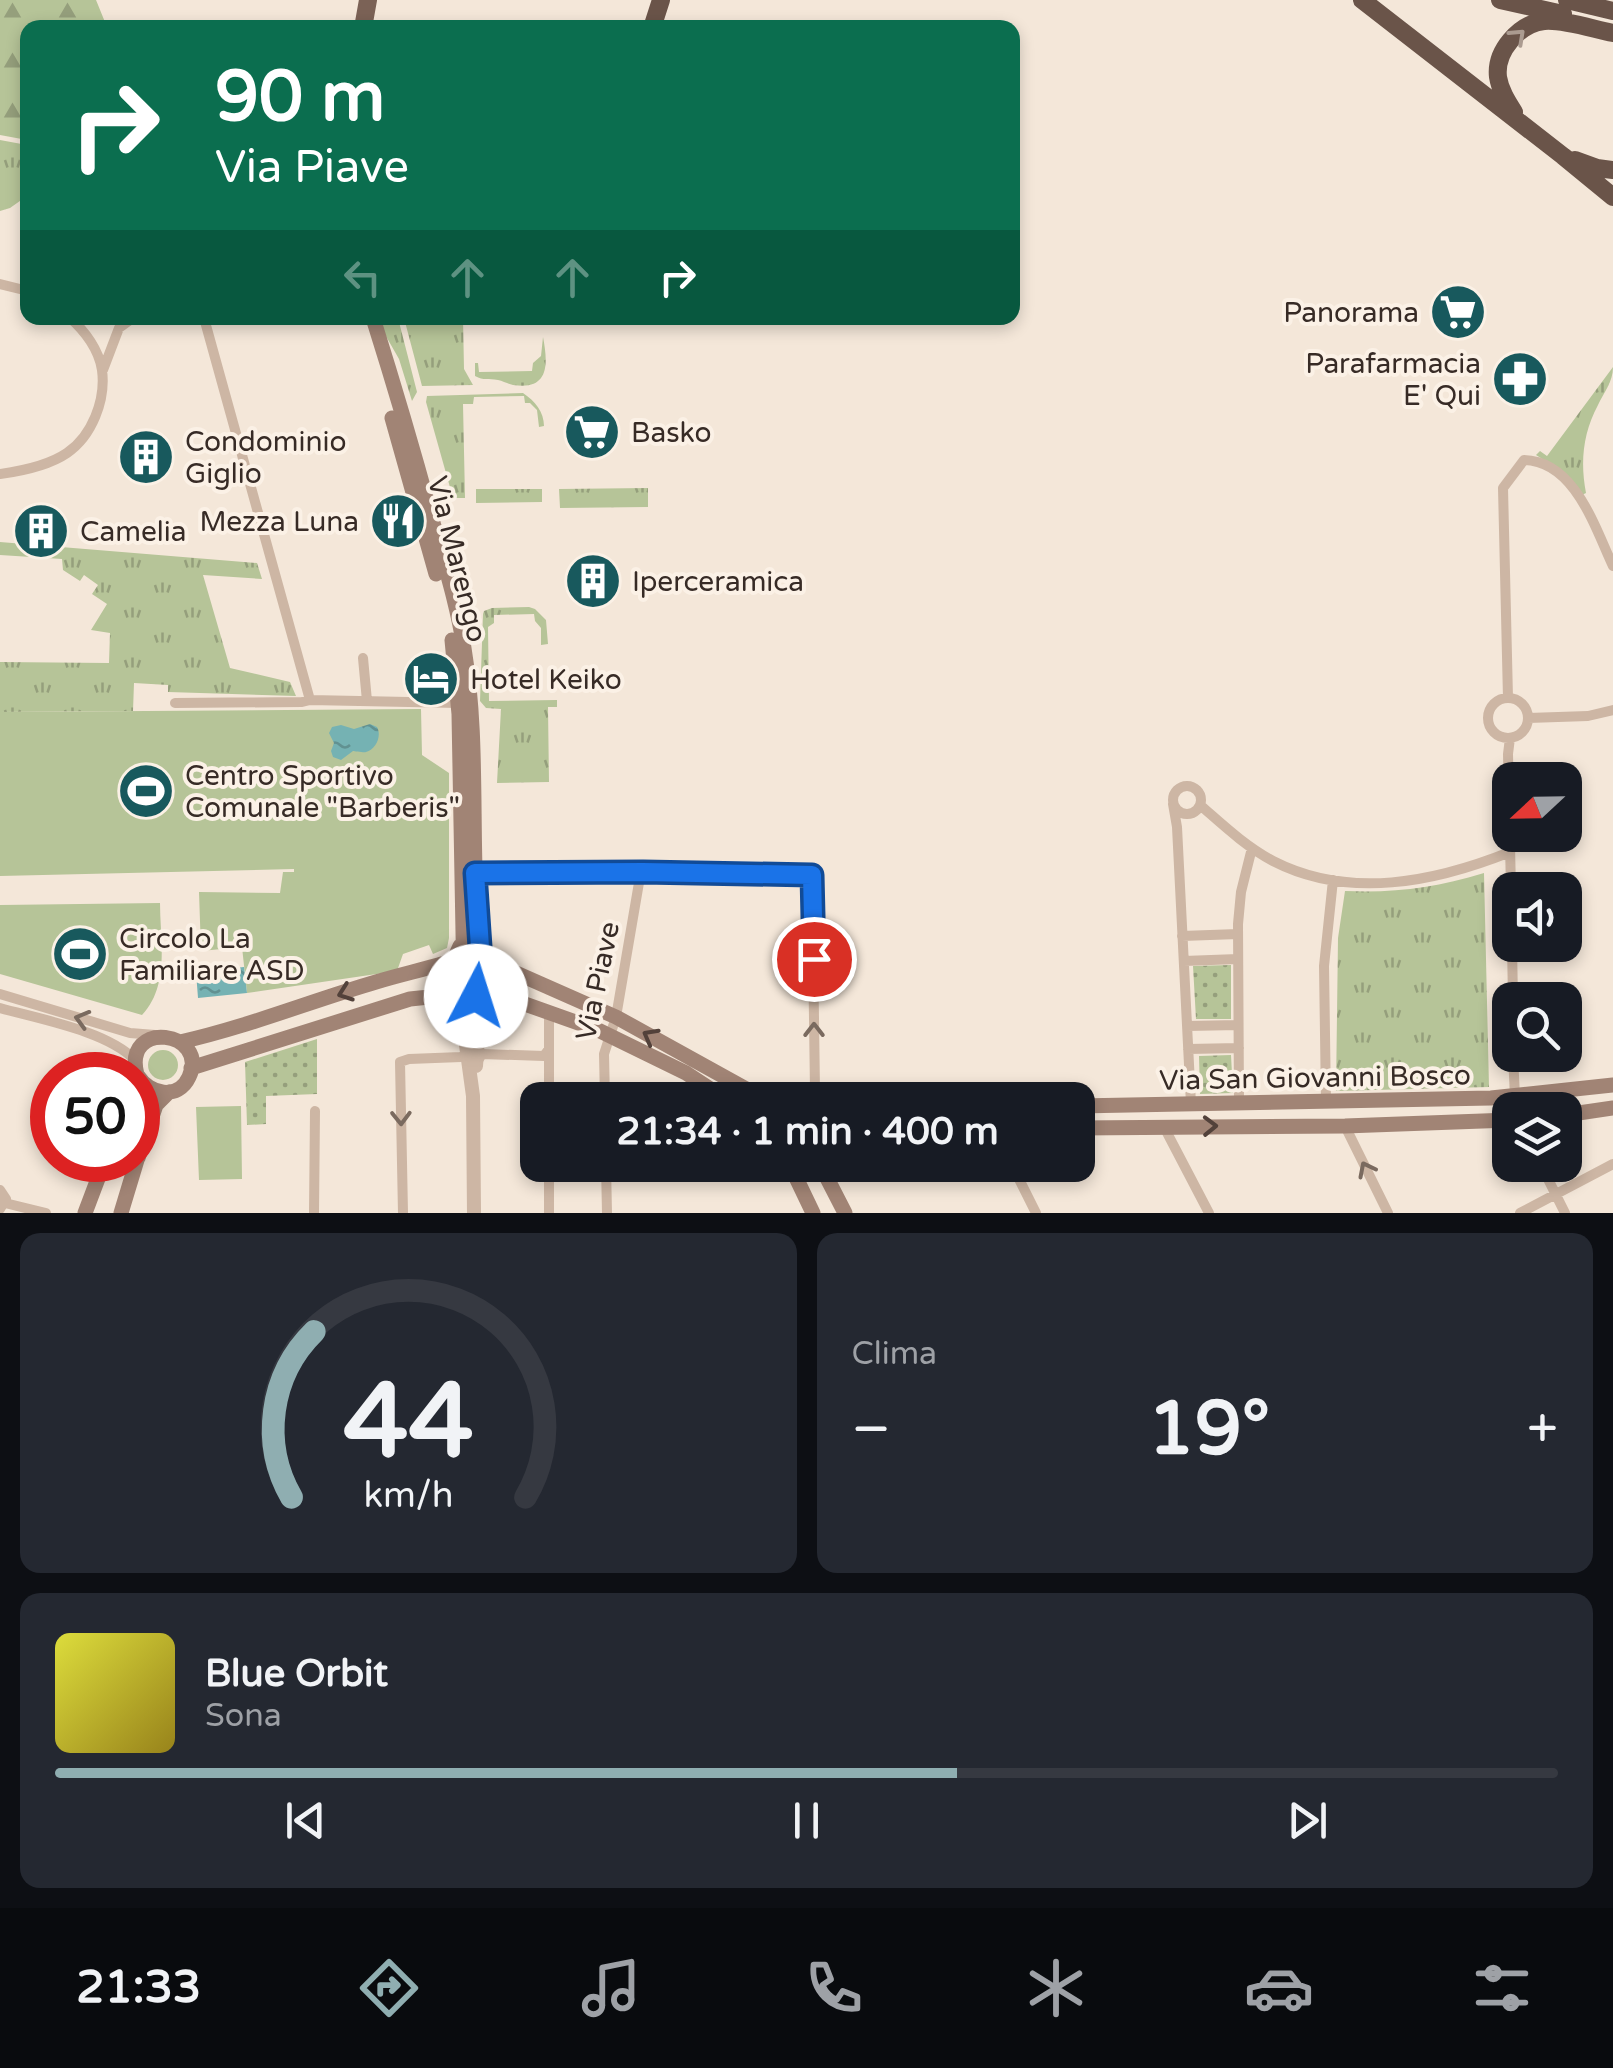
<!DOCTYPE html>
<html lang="it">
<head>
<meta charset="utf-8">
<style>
	body { margin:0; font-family:"Varela Round",sans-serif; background:#242831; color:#f1f3f6; height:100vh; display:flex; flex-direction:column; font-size:38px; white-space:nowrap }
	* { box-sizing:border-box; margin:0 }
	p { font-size:32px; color:#9ea1a6 }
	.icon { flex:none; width:55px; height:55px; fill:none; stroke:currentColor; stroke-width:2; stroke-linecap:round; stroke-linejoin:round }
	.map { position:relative; height:1213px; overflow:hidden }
	.drawer { display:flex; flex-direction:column; gap:20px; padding:20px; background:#0d0f14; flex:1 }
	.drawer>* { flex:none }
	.hud { position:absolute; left:20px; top:20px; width:1000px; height:305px; border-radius:20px; box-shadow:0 5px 15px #0003; background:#0b6e4f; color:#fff; overflow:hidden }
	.needle { width:65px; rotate:248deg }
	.buttons { position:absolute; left:1492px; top:762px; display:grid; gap:20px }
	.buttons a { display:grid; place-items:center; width:90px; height:90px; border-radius:20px; background:#171b24; box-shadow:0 5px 15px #0003; font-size:50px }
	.speed { position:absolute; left:30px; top:1052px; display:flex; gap:20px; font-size:50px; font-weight:700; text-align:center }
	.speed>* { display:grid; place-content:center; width:130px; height:130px; border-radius:50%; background:#171b24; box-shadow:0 5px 15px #0003; line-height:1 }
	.speed .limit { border:15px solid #d22; background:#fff; color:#111 }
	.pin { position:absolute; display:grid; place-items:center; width:85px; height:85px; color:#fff; margin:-42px; border:5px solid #fff; border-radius:50%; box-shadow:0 2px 10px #0007 }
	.me { position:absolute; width:110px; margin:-55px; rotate:5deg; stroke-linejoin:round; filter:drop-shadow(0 0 8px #0008) }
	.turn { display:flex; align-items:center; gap:35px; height:210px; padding:0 30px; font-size:45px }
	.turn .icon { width:130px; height:130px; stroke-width:2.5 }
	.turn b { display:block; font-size:70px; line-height:85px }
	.lanes { display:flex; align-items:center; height:95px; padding:0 30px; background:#0003; justify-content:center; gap:50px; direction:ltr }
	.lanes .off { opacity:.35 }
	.big { font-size:75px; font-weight:800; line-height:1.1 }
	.drawer .tile { flex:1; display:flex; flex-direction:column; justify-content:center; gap:15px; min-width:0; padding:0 35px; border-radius:20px; background:#242831 }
	.drawer .dial { align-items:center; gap:0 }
	.dial svg { height:260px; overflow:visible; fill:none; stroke:#363941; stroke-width:7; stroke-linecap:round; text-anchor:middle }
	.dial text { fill:#f1f3f6; stroke:none }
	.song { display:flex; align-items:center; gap:30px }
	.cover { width:120px; height:120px; border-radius:15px; background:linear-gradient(135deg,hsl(60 70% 55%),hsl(50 70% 35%)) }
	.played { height:10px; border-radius:5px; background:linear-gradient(90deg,#8faeb1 60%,#363941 60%) }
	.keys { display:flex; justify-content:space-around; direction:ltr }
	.heat { display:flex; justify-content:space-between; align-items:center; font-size:55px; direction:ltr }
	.drawer .tiles { flex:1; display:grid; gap:20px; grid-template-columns:1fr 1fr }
	.tile:last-child { grid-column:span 2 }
	.trip { position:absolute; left:520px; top:1082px; width:575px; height:100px; border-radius:20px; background:#171b24; box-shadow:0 5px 15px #0003; font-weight:800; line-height:100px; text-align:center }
	.tab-bar { display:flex; height:160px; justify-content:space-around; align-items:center; background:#090b0e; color:#9ea1a6 }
	.tab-bar .icon { width:70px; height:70px }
	.tab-bar .selected { color:#8faeb1 }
	.tab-bar b { font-size:45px; color:#f1f3f6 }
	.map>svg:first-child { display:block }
	.grass { fill:url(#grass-tufts) }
	.forest { fill:url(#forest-firs) }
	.park { fill:url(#park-dots) }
	.pitch { fill:#b6c498 }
	.water { fill:url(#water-ripples) }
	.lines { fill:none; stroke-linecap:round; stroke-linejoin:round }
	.minor { stroke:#cdb6a4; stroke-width:10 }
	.tertiary { stroke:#cdb6a4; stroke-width:14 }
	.secondary { stroke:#a18475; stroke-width:15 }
	.primary { stroke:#7b6256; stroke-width:18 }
	.trunk { stroke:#6a5449; stroke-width:18 }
	.oneway { stroke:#ab9b90 }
	.oneway2 { stroke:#52413a }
	.oneway3 { stroke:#7a6a5f }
	.route-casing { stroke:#114b97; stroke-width:25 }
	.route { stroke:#1a73e8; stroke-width:18 }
	.labels { text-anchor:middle; stroke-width:8; stroke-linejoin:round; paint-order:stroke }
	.poi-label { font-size:28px; fill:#372b26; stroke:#fbf1e6; text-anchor:start }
	.street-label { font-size:28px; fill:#372b26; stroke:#fbf1e6 }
</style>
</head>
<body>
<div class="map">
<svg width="1613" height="1213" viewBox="0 0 1613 1213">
	<defs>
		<pattern id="grass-tufts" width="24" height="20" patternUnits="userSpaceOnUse" patternTransform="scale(2.5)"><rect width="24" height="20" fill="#b6c498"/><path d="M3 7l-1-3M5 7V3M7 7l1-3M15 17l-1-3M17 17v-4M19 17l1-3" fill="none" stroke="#959f7c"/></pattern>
		<pattern id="forest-firs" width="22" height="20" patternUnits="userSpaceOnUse" patternTransform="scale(2.5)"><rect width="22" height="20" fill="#b6c498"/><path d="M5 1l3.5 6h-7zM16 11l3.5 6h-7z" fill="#959f7c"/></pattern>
		<pattern id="park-dots" width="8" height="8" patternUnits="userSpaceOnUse" patternTransform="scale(2.5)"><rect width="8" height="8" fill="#b6c498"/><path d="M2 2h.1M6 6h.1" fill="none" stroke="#959f7c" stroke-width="1.8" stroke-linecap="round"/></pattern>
		<pattern id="water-ripples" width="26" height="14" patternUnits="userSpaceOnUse" patternTransform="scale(2.5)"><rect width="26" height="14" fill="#75b2b3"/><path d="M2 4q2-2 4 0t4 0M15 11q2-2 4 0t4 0" fill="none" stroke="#619191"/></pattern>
	</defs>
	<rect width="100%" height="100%" fill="#f4e7d9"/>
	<!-- grass -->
	<path class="grass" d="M0 140 27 145V196L10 208 0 211Z
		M379 318H398L417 392 412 401 399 359 383 331Z
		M404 318H463L464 369 473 385 422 386Z
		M543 337C548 363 550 391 513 385 508 384 503 381 498 380 488 378 484 381 475 376V363H478L479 372 532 371 533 363 541 356Z
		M1613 367C1613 382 1604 392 1598 405 1583 433 1580 462 1586 493L1582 495 1547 462 1536 455 1540 451 1547 456Z
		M523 393C535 401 544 412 544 426L539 427 537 410 530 403H525L524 396 474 397 473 404H463L465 498H453L426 402 427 396Z
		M648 488V507L560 508 559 489Z
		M476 489H542V502L476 503Z
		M0 542 257 563 262 579 203 575 230 668 290 682 296 696 168 692V685L134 683 133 711 0 712V662L109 663 110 633 91 630 107 604 92 594 98 585 84 575 80 581 63 570 62 559 0 555Z
		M529 607 535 609 546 620 548 644 541 645V628L535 621 534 614 494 615V623L488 627 489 701 557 700V707H548L549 782 497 783 501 709 486 708 480 701 483 614 484 611 492 608Z
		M1484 873 1489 1087 1336 1091 1338 938 1345 891C1396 893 1435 888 1484 873Z
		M148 1065a15 15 0 1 1 30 0a15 15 0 1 1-30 0Z"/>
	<!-- forest -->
	<path class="forest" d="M0 0H96L107 27 28 28 27 140 0 135Z"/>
	<!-- park -->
	<path class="park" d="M1231 965V1019H1196L1193 966Z
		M317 1039V1094L266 1096V1124L247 1125 245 1062Z
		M1231 1055 1233 1093 1200 1094 1199 1056Z"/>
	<!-- pitch -->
	<path class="pitch" d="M421 709 422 755 449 773V938L447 948 433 954 429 945 403 954 397 971 247 993 242 947 201 951 199 892 280 893 283 872H294V869L0 876V712Z
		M160 903C160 941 170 985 142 1015L0 974V905Z
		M241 1106 242 1179 199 1180 196 1107Z"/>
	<!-- water -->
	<path class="water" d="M370 724 377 727C382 736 376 749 366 752 365 753 354 751 353 751L341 760 333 757 331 751 334 743 329 733 332 727 341 725 354 729Z
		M244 967 247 993 198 998 196 972Z"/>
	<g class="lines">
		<!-- minor -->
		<path class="minor" d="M0 284 28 291
			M204 318 310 700
			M103 370 119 328 133 318
			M0 474C22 471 48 466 67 453 92 436 106 400 102 370 99 350 85 331 70 318
			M363 658 367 701
			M1488 718a20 20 0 1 1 40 0a20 20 0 1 1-40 0Z
			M1508 698 1503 488 1524 460C1575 461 1595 528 1613 566
			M175 703 302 702 310 700 458 703
			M1528 718 1588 716 1613 710
			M1510 738 1508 754 1511 890
			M1173 800a14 14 0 1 1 28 0a14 14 0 1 1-28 0Z
			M1173 804 1177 827 1191 1104
			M1200 805C1223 825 1245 846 1273 861 1349 900 1435 882 1510 852
			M475 873 639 871 812 875 815 1091 817 1100
			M1182 936 1238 934
			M1512 945 1513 1000
			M1184 961 1238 959
			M0 994 130 1033 155 1035
			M0 1008C39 1019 107 1031 135 1060
			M1187 1026 1238 1025
			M1188 1049 1239 1048
			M1513 1055 1515 1097
			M477 1062 482 1054 544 1056 549 1049
			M549 1100V1013
			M605 1100 604 1054 616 1017 641 871
			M1326 1102 1324 966 1333 880
			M1239 1103 1238 924 1241 892 1252 848
			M1345 1126 1388 1213
			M1164 1127 1209 1213
			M549 1165V1213
			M606 1165 607 1213
			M1012 1165 1036 1213
			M1541 1165 1565 1213
			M0 1190 6 1199 0 1209
			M5 1203 46 1213
			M314 1213 315 1111
			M403 1213 400 1062 409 1059 461 1057 465 1055 466 1046
			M1520 1213 1613 1164"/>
		<!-- tertiary -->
		<path class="tertiary" d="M465 995 466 1045 473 1096 474 1213
			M476 1066 481 996 480 952"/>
		<!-- secondary -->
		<path class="secondary" d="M373 318C395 388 416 459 435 530 446 569 458 608 464 648 476 721 473 796 475 869 476 913 497 979 440 995
			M392 418 436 574
			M452 640 459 714 464 986
			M480 947 485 956 498 965 616 1017 766 1100
			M468 966 477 980 494 993 598 1030 686 1073 727 1100
			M180 1042C247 1027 311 1001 376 982 399 975 422 970 445 963L455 957 460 946
			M191 1068 410 999C449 994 485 994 523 1004
			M137 1075C122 1018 210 1031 189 1077 178 1101 149 1094 138 1076
			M1078 1106 1491 1098 1613 1085
			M1565 1115 1613 1108
			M1078 1128 1345 1126 1510 1120
			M138 1158 156 1105 169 1092
			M790 1165 813 1213
			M824 1165 827 1178 845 1213
			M85 1213 105 1160
			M121 1213 137 1160"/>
		<!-- primary -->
		<path class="primary" d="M363 28 368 0"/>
		<!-- trunk -->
		<path class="trunk" d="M1362 0 1563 156 1613 197
			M1500 0 1563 14
			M1567 0 1613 11
			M652 28 661 0
			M1514 112C1507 101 1500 90 1498 77 1495 51 1519 24 1544 21 1562 19 1593 29 1613 33
			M1575 160 1597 168 1613 170"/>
	</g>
	<!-- one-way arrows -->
	<defs><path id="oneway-chevron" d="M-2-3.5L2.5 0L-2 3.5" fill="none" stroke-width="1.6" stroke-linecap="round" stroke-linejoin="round" transform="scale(2.5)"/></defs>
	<use class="oneway" href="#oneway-chevron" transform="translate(1518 36) rotate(-43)"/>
	<g class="oneway2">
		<use href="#oneway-chevron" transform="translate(345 993) rotate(160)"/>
		<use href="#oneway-chevron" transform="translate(650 1036) rotate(-151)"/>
		<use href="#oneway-chevron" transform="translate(1210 1126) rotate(-1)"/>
	</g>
	<g class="oneway3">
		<use href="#oneway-chevron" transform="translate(82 1019) rotate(-164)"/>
		<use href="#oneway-chevron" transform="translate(814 1030) rotate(-90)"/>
		<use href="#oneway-chevron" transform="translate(401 1118) rotate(89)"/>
		<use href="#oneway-chevron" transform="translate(1366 1169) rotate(-117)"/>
	</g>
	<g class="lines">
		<!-- route casing -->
		<g class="route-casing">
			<path id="route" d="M476 996H481L480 947 475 873 643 872 812 875 814 959"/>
		</g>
		<!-- route -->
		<use href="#route" class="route"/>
	</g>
	<!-- icons -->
	<defs>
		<g id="supermarket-disc" transform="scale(2.875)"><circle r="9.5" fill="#18595d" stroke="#fbf1e6"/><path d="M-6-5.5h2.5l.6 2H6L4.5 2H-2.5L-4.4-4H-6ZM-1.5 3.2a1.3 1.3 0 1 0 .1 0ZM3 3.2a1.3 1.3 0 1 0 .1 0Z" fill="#fff"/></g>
		<g id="pharmacy-disc" transform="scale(2.875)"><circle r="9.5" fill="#18595d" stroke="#fbf1e6"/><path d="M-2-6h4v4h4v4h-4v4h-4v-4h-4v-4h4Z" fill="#fff"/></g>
		<g id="building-disc" transform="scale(2.875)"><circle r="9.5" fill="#18595d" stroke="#fbf1e6"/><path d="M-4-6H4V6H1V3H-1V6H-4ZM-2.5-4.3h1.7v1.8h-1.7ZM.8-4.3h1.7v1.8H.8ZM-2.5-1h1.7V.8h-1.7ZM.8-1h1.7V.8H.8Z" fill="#fff"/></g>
		<g id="restaurant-disc" transform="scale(2.875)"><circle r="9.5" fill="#18595d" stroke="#fbf1e6"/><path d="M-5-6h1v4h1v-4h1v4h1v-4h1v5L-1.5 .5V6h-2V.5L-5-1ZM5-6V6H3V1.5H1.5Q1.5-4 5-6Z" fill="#fff"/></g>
		<g id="hotel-disc" transform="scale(2.875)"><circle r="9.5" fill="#18595d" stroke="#fbf1e6"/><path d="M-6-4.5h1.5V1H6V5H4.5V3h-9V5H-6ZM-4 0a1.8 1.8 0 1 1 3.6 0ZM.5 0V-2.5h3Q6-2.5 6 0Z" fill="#fff"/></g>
		<g id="stadium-disc" transform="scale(2.875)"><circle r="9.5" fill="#18595d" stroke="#fbf1e6"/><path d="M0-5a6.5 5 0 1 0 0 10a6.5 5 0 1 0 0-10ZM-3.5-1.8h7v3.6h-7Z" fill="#fff"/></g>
	</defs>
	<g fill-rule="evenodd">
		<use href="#supermarket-disc" x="1458" y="312"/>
		<use href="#pharmacy-disc" x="1520" y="379"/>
		<use href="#supermarket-disc" x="592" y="432"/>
		<use href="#building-disc" x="146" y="457"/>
		<use href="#restaurant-disc" x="398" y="521"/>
		<use href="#building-disc" x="41" y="531"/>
		<use href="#building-disc" x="593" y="581"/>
		<use href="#hotel-disc" x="431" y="679"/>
		<use href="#stadium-disc" x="146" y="791"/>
		<use href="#stadium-disc" x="80" y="954"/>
	</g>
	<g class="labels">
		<!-- poi labels -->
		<g class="poi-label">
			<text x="1419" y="322" text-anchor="end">Panorama</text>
			<text x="1481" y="373" text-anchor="end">Parafarmacia<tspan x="1481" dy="32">E' Qui</tspan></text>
			<text x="631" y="442">Basko</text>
			<text x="185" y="451">Condominio<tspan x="185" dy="32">Giglio</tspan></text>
			<text x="359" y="531" text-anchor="end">Mezza Luna</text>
			<text x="80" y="541">Camelia</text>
			<text x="632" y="591">Iperceramica</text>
			<text x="470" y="689">Hotel Keiko</text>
			<text x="185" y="785">Centro Sportivo<tspan x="185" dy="32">Comunale "Barberis"</tspan></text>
			<text x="119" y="948">Circolo La<tspan x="119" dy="32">Familiare ASD</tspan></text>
		</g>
		<!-- street labels -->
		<g class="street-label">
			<text transform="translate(458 559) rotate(76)" y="10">Via Marengo</text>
			<text transform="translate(597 981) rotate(-78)" y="10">Via Piave</text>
			<text transform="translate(1315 1077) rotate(-1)" y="10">Via San Giovanni Bosco</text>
		</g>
	</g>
</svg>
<div class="buttons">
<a><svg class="needle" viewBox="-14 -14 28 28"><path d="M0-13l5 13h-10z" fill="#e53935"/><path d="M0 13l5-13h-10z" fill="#9ea1a6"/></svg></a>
<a><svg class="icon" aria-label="sound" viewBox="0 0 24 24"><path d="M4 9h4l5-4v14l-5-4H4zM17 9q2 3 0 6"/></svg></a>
<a><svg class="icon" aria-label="search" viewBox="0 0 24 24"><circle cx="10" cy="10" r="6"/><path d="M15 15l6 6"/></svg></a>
<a><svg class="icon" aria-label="layers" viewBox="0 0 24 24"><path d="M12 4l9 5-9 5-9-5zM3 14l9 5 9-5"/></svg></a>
</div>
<div class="speed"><div class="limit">50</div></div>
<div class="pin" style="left:814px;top:959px;background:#d93025"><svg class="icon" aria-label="arrive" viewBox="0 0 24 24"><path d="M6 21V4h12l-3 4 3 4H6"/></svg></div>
<svg class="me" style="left:476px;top:996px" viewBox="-20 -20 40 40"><circle r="19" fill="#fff"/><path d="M0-13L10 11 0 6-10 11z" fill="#1a73e8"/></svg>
<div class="trip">21:34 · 1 min · 400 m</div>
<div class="hud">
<div class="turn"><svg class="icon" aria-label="right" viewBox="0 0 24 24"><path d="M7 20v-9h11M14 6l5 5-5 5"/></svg><div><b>90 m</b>Via Piave</div></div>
<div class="lanes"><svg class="icon off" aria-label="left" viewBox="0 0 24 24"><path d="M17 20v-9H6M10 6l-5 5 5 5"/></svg><svg class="icon off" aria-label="ahead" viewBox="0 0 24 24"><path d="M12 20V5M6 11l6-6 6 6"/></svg><svg class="icon off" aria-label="ahead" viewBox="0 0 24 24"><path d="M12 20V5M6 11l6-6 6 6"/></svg><svg class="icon" aria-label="right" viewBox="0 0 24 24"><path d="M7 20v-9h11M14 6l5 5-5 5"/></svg></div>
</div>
</div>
<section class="drawer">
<div class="tiles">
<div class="tile dial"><svg viewBox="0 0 100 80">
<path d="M14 69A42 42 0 1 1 86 69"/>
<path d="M14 69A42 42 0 0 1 21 18" stroke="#8faeb1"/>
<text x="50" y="56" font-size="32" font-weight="700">44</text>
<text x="50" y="72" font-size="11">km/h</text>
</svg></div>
<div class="tile"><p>Clima</p>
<div class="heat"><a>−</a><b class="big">19°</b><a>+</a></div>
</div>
<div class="tile">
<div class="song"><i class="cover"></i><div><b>Blue Orbit</b><p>Sona</p></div></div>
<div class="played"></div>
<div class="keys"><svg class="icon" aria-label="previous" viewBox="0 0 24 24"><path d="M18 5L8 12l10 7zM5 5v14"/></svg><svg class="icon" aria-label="pause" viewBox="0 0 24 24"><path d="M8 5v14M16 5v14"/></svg><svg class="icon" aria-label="next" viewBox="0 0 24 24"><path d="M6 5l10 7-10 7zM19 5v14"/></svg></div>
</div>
</div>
</section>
<nav class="tab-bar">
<b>21:33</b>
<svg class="icon selected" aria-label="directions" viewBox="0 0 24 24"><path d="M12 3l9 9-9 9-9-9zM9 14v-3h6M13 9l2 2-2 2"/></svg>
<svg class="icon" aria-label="music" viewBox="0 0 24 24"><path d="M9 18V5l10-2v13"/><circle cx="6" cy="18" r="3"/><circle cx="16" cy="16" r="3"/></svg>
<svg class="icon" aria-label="phone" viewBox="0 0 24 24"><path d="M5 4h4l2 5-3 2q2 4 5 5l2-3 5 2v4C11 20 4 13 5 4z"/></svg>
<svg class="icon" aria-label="climate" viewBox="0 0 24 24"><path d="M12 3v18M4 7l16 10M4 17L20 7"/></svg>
<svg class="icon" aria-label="car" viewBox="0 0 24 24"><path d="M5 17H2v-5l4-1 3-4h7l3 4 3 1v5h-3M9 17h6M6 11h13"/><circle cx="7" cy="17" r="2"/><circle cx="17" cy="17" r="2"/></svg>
<svg class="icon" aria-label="filters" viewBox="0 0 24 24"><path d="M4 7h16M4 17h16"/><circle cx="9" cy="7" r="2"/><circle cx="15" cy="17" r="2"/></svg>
</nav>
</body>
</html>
